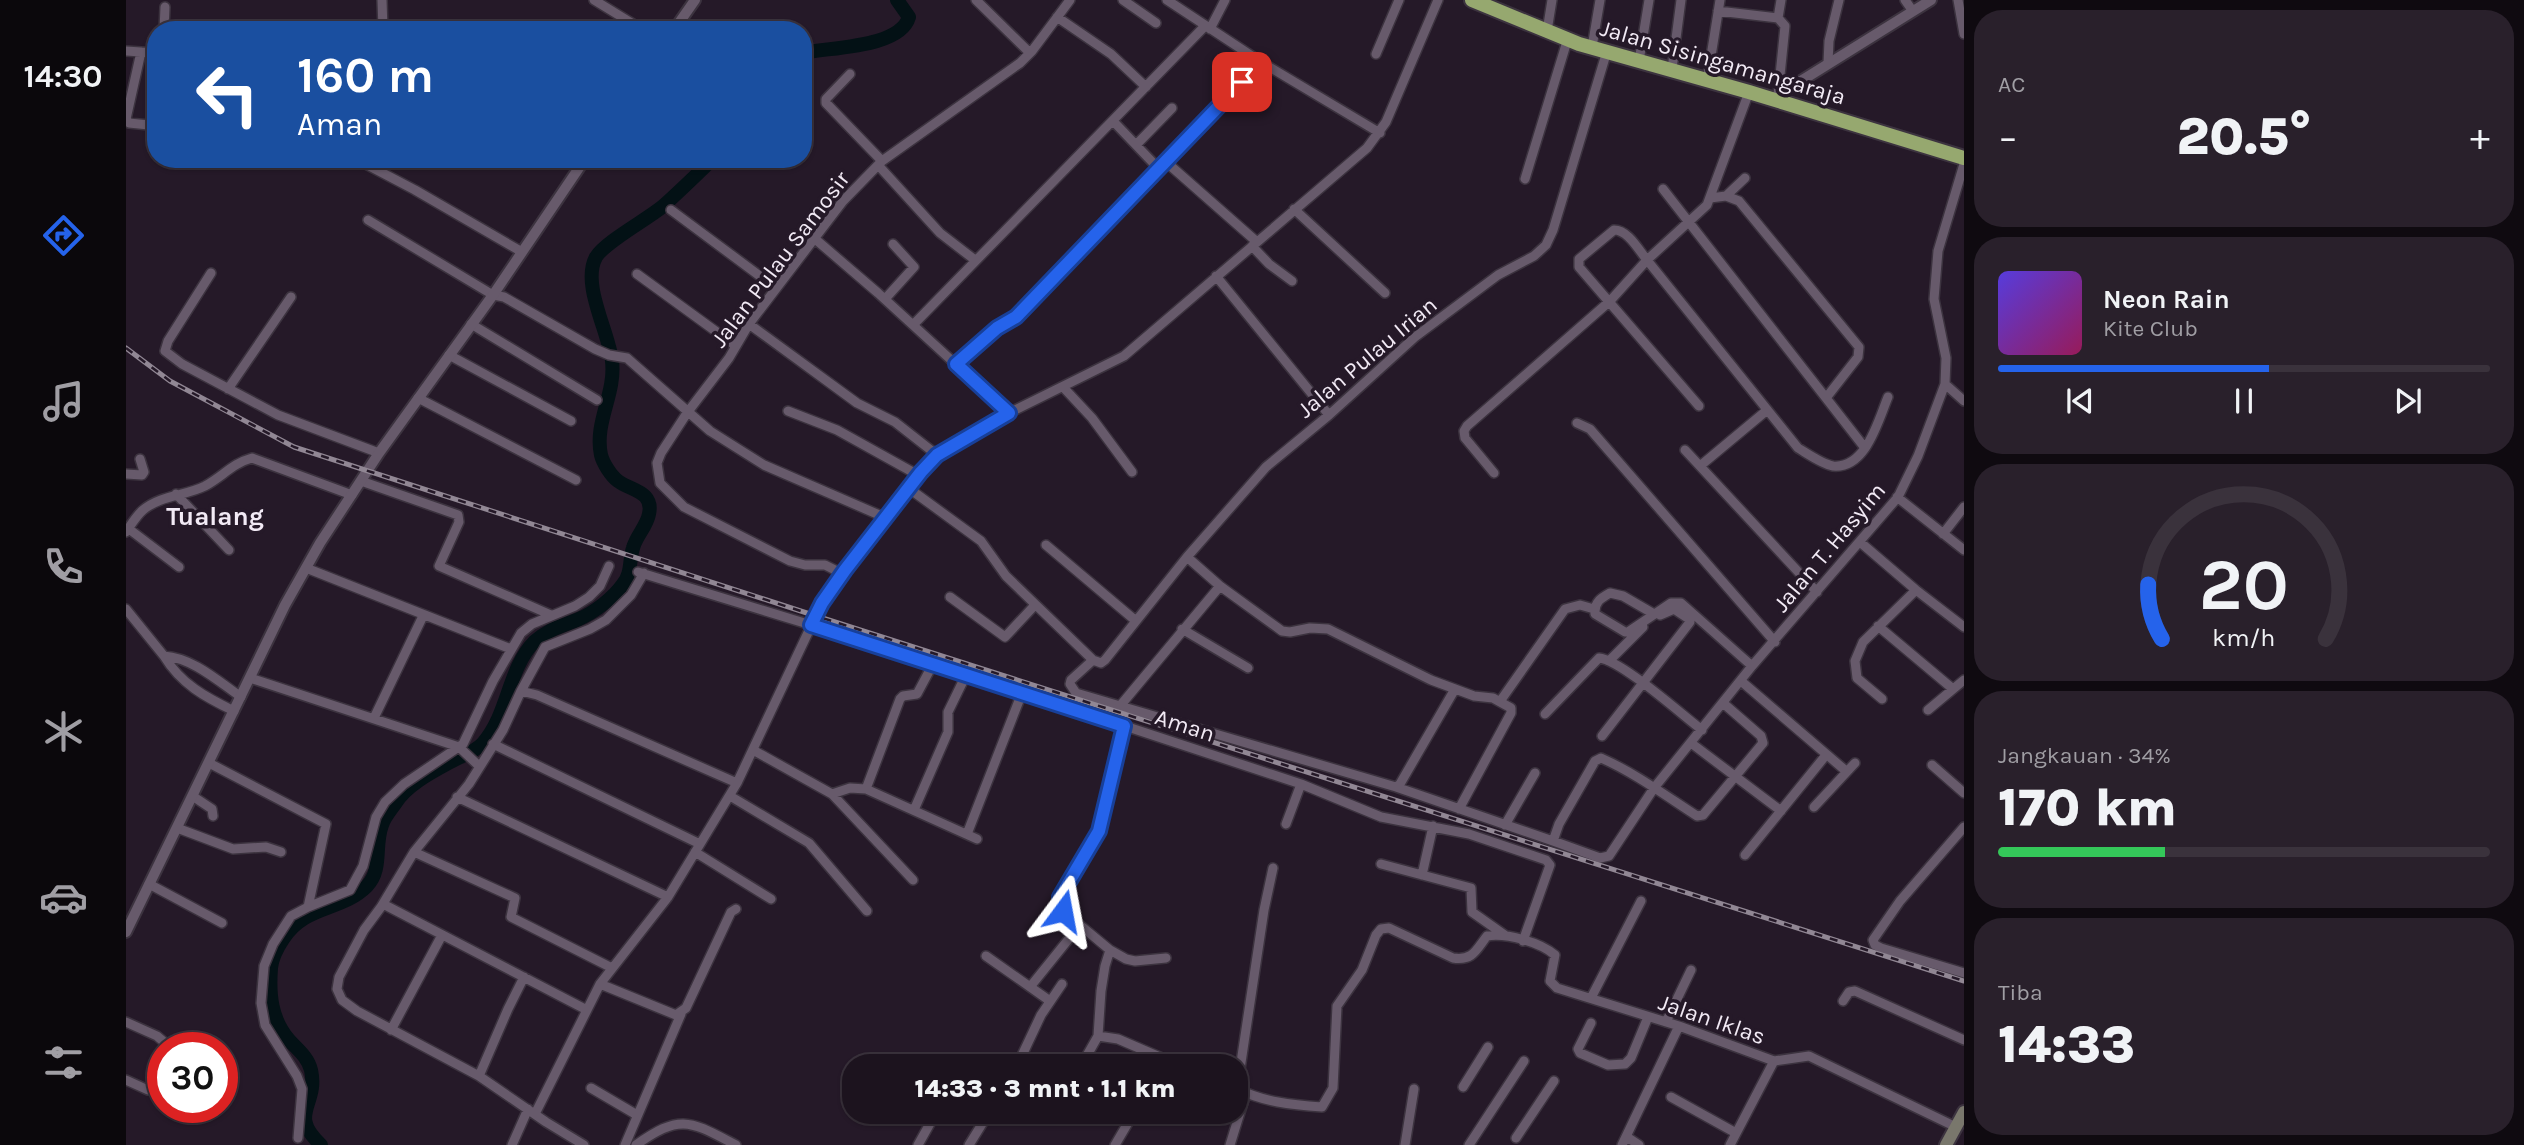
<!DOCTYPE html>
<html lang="id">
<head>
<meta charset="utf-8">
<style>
	body { margin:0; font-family:Karla,sans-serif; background:#29202b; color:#f1f3f6; height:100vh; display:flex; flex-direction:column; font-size:26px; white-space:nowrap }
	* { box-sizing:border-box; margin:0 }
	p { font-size:23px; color:#a09ea4 }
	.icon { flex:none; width:38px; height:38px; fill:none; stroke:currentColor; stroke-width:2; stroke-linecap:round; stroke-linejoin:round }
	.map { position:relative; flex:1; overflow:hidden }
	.side { display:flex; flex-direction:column; gap:10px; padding:10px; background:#0f0a10; width:560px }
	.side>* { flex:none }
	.top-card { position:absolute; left:21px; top:21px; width:665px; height:147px; border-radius:28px; box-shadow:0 2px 5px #0004,0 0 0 2px #3a323c; background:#1a4fa0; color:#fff; overflow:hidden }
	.speed { position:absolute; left:21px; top:1032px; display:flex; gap:14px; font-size:35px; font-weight:700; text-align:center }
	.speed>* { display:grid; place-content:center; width:91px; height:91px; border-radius:50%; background:#1c131e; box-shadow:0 2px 5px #0004,0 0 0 2px #3a323c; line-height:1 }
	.speed .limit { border:10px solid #d22; background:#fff; color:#111 }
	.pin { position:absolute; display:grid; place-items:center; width:60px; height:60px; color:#fff; margin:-30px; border-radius:14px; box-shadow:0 4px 10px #0006 }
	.me { position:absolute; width:77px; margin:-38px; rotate:13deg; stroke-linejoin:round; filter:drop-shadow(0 0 5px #0008) }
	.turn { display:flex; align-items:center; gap:24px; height:147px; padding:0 35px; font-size:32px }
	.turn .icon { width:91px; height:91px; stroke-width:2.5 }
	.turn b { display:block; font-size:49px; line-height:60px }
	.big { font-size:52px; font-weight:800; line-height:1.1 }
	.side .tile { flex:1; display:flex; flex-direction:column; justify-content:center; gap:10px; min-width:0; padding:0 24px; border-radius:28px; background:#29202b }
	.side .dial { align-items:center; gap:0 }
	.dial svg { height:182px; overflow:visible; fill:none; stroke:#3a323c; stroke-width:7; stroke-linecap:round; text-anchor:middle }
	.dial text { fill:#f1f3f6; stroke:none }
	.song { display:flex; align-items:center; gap:21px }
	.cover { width:84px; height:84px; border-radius:10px; background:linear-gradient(135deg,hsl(250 70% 55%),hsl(330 70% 35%)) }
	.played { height:7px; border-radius:4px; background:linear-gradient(90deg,#2563eb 55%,#3a323c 55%) }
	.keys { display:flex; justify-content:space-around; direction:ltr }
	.heat { display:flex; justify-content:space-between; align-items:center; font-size:38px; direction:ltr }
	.charge { height:10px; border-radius:5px; background:linear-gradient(90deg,#34c759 34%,#3a323c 0) }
	.trip { position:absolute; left:716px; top:1054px; width:406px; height:70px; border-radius:28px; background:#1c131e; box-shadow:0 2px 5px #0004,0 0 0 2px #3a323c; font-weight:800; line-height:70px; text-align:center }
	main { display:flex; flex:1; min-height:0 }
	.tab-bar { display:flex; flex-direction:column; width:126px; justify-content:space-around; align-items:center; background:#0b080c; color:#a09ea4 }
	.tab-bar .icon { width:49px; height:49px }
	.tab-bar .active { color:#2563eb }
	.tab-bar b { font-size:32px; color:#f1f3f6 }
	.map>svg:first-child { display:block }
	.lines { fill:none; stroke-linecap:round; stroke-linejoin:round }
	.river { stroke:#031115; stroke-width:14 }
	.minor-casing { stroke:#3c333f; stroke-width:12 }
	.tertiary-casing { stroke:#3c333f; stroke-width:14 }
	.secondary-casing { stroke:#3c333f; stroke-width:16 }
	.trunk-casing { stroke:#3c333f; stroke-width:18 }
	.minor { stroke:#675a6b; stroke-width:9 }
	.tertiary { stroke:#675a6b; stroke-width:10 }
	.secondary { stroke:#79776c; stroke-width:12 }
	.trunk { stroke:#96a86f; stroke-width:14 }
	.rail-casing { stroke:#918794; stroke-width:5 }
	.rail { stroke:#251928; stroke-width:2.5; stroke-dasharray:8; stroke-linecap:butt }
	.route-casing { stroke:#184099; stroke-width:18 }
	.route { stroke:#2563eb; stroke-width:12 }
	.labels { text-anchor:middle; stroke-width:7; stroke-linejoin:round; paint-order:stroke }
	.street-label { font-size:23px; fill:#f2eaf5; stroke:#251928 }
	.quarter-label { font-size:26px; font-weight:bold; fill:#f2eaf5; stroke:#251928 }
</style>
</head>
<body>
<main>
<nav class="tab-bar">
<b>14:30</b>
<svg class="icon active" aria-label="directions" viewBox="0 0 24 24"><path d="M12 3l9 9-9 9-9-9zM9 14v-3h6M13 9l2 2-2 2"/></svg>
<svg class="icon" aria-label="music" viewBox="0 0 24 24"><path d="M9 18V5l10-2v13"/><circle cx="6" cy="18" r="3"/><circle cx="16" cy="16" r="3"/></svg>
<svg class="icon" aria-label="phone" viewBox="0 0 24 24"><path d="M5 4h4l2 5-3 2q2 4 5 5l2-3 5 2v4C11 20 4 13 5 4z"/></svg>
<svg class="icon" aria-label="climate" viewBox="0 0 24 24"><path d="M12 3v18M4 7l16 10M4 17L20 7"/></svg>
<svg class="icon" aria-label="car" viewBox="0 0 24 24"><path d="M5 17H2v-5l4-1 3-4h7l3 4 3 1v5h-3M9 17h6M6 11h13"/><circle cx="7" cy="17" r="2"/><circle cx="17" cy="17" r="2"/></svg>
<svg class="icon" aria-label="filters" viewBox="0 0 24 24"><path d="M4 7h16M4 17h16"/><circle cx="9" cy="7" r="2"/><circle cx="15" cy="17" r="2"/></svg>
</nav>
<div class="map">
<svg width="1838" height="1145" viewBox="0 0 1838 1145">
	<rect width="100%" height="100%" fill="#251928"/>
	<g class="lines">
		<!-- river -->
		<path class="river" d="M677 53C704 47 774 48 783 17L771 0
			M195 1145C161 1113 193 1106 185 1070 182 1057 171 1049 163 1040 145 1019 143 994 145 968 146 957 151 948 157 939 180 904 215 912 241 886 257 869 248 846 256 825 258 818 264 811 269 804 281 784 310 770 330 759 339 755 350 751 357 743 382 715 382 669 408 642 422 629 437 626 453 619 469 612 487 598 497 584 506 573 503 560 507 548 510 536 521 526 523 514 528 491 505 491 492 481 485 476 477 463 475 455 468 422 490 394 486 361 483 332 455 284 470 257 479 242 520 220 536 207 553 192 570 175 587 159"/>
		<!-- minor casing -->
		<g class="minor-casing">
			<path id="minor" d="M256 0 257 30
				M468 0 517 30
				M850 0 904 53
				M997 0 1030 23
				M1041 0 1135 62 1254 133
				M1779 0 1786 10
				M1832 0 1838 34
				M1592 11 1652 18 1655 0
				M931 17 985 54 1020 87
				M1652 18 1659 26 1652 95
				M1084 29 1099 0
				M38 30 39 7
				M1421 31 1426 0
				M1466 47 1474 0
				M0 51 30 53
				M1250 54 1273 0
				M1513 61 1523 0
				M1702 63 1703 41 1713 0
				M1546 69 1555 0
				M724 74 700 99V103L756 161
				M1581 81 1594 0
				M0 119 15 52
				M0 119 3 123 23 125
				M987 121 1032 168
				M1010 145 1046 108
				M230 159 289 190 396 252
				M1039 161 1131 242
				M752 165 814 233 849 260
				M1399 179 1442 38
				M1537 189 1739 448
				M1600 196 1619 178
				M1584 198 1600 196 1613 201 1733 347 1732 357 1700 398
				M1168 209 1259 293
				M545 210 650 288
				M242 220 367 295 378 297 469 349 483 355 501 358 584 431 638 465 758 517
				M688 238 752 293 883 413
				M1126 246 1143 264 1166 281
				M85 273 42 341 39 351 56 364 152 415 253 453
				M511 274 610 346
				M1090 276 1203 415
				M759 299 788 267 767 244
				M345 324 471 400
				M623 324 731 403 769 422 811 455
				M787 325 1079 26
				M323 355 445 421
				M830 364 871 328 890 317 1135 62
				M1819 384 1838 401
				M937 387 966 418 1006 472
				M102 389 165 297
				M292 398 450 480
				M1573 406 1453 267V259L1488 230C1502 230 1512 249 1521 260L1672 448C1682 454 1696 464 1707 466 1740 469 1752 421 1762 397
				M662 411 711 430 792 475
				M1451 423 1464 429 1649 642
				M1559 450 1691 592
				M1574 466 1640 411
				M1368 473 1339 438 1338 431 1341 426 1484 301 1521 260 1581 205 1623 92
				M0 474 16 475 18 472 14 459
				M235 481 332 515 333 522 313 566 425 615
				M781 487 855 541 880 576 967 660
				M50 494 103 550
				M1771 497 1838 550
				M3 529 53 567
				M0 532C5 525 10 516 17 510 35 495 59 496 79 486 96 477 107 463 126 458L226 495
				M1817 534 1838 507
				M1734 542 1790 590 1838 627
				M920 545 1010 621
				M1061 557 1094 586 1156 631 1164 632 1184 628 1202 629 1305 680 1348 696 1367 698 1385 708V713L1333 809
				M180 568 385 649
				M512 572 685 625 1005 728 1175 784 1255 817 1343 834 1420 860 1424 865 1397 941
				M717 574 699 565H679L664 561 558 507 534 483 531 463 535 453 561 413 603 358 623 324 717 201 756 161 894 63 906 51 944 0
				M824 597 879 637 909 605
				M0 609 38 656C67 658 92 681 115 697
				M1528 614 1497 596 1484 593C1475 598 1468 602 1469 614L1499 632H1502L1545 603H1555L1626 666
				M1752 626 1827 689
				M1056 629 1122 668
				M38 656C55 684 79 697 108 711
				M967 660 975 663 979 660 1061 557 1140 467 1203 415 1289 337 1372 275 1408 256 1420 245 1427 230 1481 51
				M967 660 945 680 944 684 950 693 1270 787 1274 784 1329 689
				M1483 661 1517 627
				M124 678 333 747 353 766
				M1615 681 1720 771
				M395 691 419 647 464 629 480 620 505 595 518 573
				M1756 699 1731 678 1729 661 1737 642 1790 590
				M1375 700 1439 609 1454 605 1468 609
				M1597 703 1635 736 1637 743 1577 815 1571 816C1540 796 1509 773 1475 758L1469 761 1433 824 1427 841 1474 858 1483 856 1528 788 1626 666 1772 497 1792 456 1819 384 1820 358 1808 299 1812 251 1838 164
				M994 706 1094 586
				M1802 710 1838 680
				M1419 714 1473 658C1495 660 1555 714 1576 730
				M248 718 297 616
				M998 726 973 831 936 892 934 904 937 911 984 950 1000 959 1009 961 1040 958
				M1476 736 1564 622 1563 619 1548 609 1534 615
				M1565 743 1655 811
				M367 744 574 844
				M627 750 706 794 787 880
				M83 763 200 824 182 907
				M1806 765 1838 793
				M1270 787 1427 841
				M740 789 774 699 777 696 791 694 807 664
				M706 794 724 788 740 789 851 839
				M604 796 683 843 741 911
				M68 797 86 809 87 816
				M331 797 542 897
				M1688 807 1729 763
				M788 810 822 732V712L840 675
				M1160 824 1175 784
				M1379 825 1409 773
				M1838 827 1774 901 1747 940 1749 945 1755 948 1838 973
				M51 828 107 849 140 847 155 852
				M841 834 896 693
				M288 852 389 898 385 917 486 968
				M569 852 645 899
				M1619 855 1700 755
				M1255 864 1345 888 1346 912 1380 936
				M1296 875 1307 826
				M23 884 96 923
				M257 904 461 1010
				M860 956 924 1001
				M474 984 550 1015 560 1008 605 912 610 909
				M904 987 954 925
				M1465 998 1515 901
				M1717 1001 1723 992 1729 991 1838 1040
				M0 1022 31 1036 45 1048
				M1540 1022 1565 970
				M1465 1023 1452 1049 1454 1053 1482 1065 1499 1064 1505 1058 1522 1017
				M265 1030 316 935
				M972 1036 992 1039 1043 1061 1067 1066
				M843 1066 860 1061 884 1066
				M891 1066 915 1015 936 984
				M955 1066 972 1036 975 991 979 966 984 950
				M353 1076 382 1009 398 977
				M0 1080 22 1090 26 1088 37 1068
				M1337 1087 1362 1047
				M465 1088 511 1115
				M1110 1088C1136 1102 1167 1105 1196 1107L1207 1088 1211 1006 1236 970 1250 935 1255 929 1263 928 1327 958C1347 961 1350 950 1361 936 1381 933 1414 942 1429 955L1424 981 1431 988 1553 1026 1648 1061 1683 1056 1830 1127
				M1111 1089 1138 910 1147 868
				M1545 1097 1610 1133
				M409 1114 474 984 542 897 611 783 696 603 781 487 811 455 883 413 998 356 1241 148 1260 122 1312 0
				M1501 1137 1513 1145
				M172 1138 176 1089 171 1076 139 1025 135 1003 138 966 147 944 165 916 182 907 224 890 237 866 250 817 259 802 278 784 337 744 367 681 395 633 406 624 449 606 463 597 474 586 483 566
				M1390 1138 1428 1081
				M386 1145 402 1109
				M458 1145 420 1122 353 1076 231 1011 216 1000 211 989 213 977 238 930 255 907 288 852 343 784 377 730 395 691 411 695 611 783
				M499 1145 555 1014
				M510 1145C555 1113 564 1121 610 1145
				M792 1145 811 1111
				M843 1145 864 1111
				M989 1145 1006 1116V1111
				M1104 1145 1120 1093
				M1279 1145 1288 1089
				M1343 1145 1398 1061
				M1496 1145 1553 1026
				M1604 1145 1648 1061"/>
		</g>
		<!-- tertiary casing -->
		<g class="tertiary-casing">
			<path id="tertiary" d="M548 30 569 0
				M1646 99 1805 0
				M0 932 159 605 194 543 253 453 367 295 459 159"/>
		</g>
		<!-- secondary casing -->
		<g class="secondary-casing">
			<path id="secondary" d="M1820 1145 1838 1112"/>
		</g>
		<!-- trunk casing -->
		<g class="trunk-casing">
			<path id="trunk" d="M1346 0 1453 44 1623 92 1838 158"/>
		</g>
		<!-- minor -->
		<use href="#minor" class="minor"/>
		<!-- tertiary -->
		<use href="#tertiary" class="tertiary"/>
		<!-- secondary -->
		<use href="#secondary" class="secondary"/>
		<!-- trunk -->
		<use href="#trunk" class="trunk"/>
		<!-- rail casing -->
		<g class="rail-casing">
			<path id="rail" d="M0 348 44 381 168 447 687 615 1838 981"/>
		</g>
		<!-- rail -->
		<use href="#rail" class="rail"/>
	</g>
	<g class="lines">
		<!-- route casing -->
		<g class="route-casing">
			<path id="route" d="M937 911 934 897 973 831 998 726 685 625 696 603 719 570 795 472 811 455 883 413 830 364 871 328 890 317 1116 82"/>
		</g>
		<!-- route -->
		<use href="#route" class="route"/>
	</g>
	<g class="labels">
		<!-- street labels -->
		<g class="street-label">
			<text transform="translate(1597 62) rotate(16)" y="8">Jalan Sisingamangaraja</text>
			<text transform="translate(654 259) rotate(-53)" y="8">Jalan Pulau Samosir</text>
			<text transform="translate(1241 357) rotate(-40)" y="8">Jalan Pulau Irian</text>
			<text transform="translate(1703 547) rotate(-50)" y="8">Jalan T. Hasyim</text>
			<text transform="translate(1059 725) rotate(18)" y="8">Aman</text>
			<text transform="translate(1586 1019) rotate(19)" y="8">Jalan Iklas</text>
		</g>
		<!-- quarter labels -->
		<g class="quarter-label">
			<text x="89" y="525">Tualang</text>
		</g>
	</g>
</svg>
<div class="speed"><div class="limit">30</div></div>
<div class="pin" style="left:1116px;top:82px;background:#d93025"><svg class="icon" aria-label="arrive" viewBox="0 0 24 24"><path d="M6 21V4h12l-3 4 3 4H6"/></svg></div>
<svg class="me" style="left:937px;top:911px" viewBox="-20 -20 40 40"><path d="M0-17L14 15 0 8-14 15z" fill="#2563eb" stroke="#fff" stroke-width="4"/></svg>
<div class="trip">14:33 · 3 mnt · 1.1 km</div>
<div class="top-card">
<div class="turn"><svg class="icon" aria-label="left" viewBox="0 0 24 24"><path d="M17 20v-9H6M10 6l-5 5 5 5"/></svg><div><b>160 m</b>Aman</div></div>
</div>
</div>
<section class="side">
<div class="tile"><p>AC</p>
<div class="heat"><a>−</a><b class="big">20.5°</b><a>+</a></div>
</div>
<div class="tile">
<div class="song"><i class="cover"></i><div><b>Neon Rain</b><p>Kite Club</p></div></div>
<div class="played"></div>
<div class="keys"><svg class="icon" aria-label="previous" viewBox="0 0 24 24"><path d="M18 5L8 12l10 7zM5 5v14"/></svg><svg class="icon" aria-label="pause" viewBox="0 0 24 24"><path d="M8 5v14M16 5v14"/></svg><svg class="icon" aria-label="next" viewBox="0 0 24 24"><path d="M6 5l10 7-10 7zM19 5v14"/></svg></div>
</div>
<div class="tile dial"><svg viewBox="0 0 100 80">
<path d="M14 69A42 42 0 1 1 86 69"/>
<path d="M14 69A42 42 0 0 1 8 45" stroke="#2563eb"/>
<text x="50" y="56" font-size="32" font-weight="700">20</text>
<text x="50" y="72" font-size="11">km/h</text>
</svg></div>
<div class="tile"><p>Jangkauan · 34%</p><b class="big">170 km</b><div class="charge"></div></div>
<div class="tile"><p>Tiba</p><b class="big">14:33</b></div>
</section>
</main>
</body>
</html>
